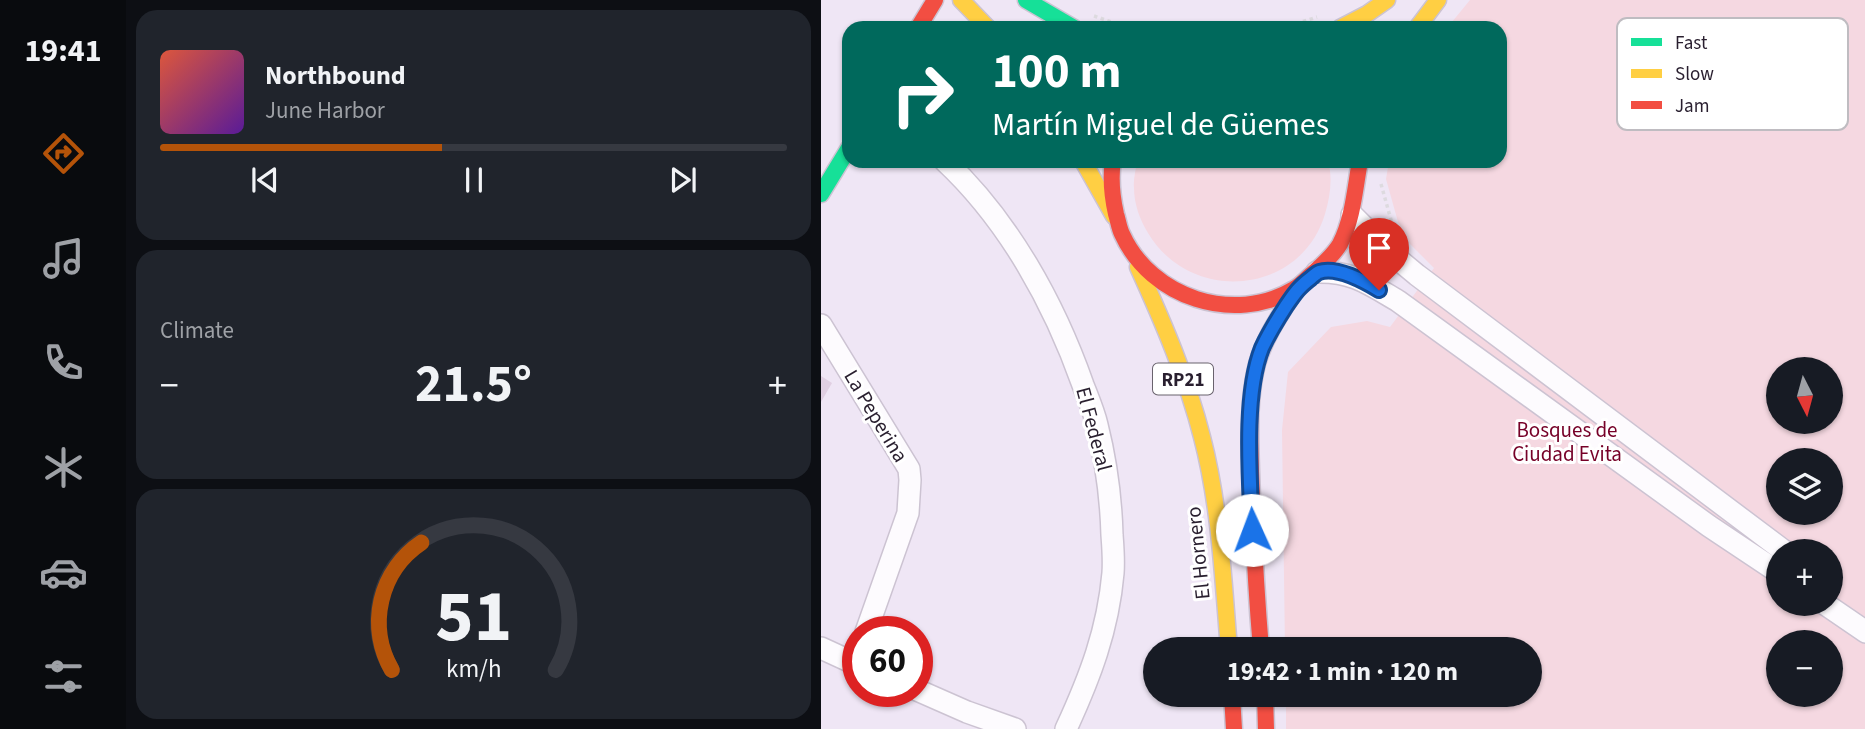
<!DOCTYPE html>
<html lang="en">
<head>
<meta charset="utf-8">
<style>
	body { margin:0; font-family:"Source Sans 3",sans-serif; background:#20242c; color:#f1f3f6; height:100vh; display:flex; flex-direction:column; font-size:26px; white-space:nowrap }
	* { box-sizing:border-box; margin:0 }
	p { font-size:23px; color:#9ea1a6 }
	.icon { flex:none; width:38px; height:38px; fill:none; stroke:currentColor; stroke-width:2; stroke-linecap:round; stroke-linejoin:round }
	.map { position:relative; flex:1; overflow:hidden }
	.side { display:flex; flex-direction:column; gap:10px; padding:10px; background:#0d0f14; width:695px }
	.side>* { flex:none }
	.hud { position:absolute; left:21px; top:21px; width:665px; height:147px; border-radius:21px; box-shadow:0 2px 5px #0004; background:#00695c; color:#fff; overflow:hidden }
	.needle { width:46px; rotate:174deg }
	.buttons { position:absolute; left:945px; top:357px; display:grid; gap:14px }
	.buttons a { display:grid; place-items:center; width:77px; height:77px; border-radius:50%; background:#171b24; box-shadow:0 2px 5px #0004; font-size:35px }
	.speed { position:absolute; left:21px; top:616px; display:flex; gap:14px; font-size:35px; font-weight:700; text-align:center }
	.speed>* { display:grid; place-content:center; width:91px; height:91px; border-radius:50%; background:#171b24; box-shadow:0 2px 5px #0004; line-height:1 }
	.speed .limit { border:10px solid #d22; background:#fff; color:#111 }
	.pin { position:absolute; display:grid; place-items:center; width:60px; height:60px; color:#fff; margin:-72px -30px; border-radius:50% 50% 50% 0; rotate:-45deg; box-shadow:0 0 7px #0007 }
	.pin .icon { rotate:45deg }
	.me { position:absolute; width:77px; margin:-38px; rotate:358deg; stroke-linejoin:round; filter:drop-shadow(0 0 5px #0008) }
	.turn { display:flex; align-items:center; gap:24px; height:147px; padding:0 35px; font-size:32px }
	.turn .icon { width:91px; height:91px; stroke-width:2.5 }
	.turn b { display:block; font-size:49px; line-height:60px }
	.big { font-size:52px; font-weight:700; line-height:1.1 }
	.side .widget { flex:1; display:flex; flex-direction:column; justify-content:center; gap:10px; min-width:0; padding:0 24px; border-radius:21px; background:#20242c }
	.side .dial { align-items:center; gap:0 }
	.dial svg { height:182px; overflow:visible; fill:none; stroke:#363941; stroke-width:7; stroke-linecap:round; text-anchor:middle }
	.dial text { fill:#f1f3f6; stroke:none }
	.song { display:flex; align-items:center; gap:21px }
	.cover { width:84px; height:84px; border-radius:10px; background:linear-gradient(135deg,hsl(10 70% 55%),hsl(270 70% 35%)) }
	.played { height:7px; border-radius:4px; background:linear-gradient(90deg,#b45309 45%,#363941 45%) }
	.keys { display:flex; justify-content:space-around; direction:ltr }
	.heat { display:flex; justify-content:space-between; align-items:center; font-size:38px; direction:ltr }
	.trip { position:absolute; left:322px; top:637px; width:399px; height:70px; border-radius:35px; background:#171b24; box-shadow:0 2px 5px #0004; font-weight:700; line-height:70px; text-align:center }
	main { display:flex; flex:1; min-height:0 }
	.dock { display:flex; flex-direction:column; width:126px; justify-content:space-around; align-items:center; background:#090b0e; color:#9ea1a6 }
	.dock .icon { width:49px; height:49px }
	.dock .current { color:#b45309 }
	.dock b { font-size:32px; color:#f1f3f6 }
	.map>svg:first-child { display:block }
	.green { fill:#f5d8e1; fill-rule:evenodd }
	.building { fill:#e0cfe2 }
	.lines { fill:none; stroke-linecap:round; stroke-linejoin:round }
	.street-casing { stroke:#ccc3d2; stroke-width:24 }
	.fast-casing { stroke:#ccc3d2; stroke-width:19 }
	.slow-casing { stroke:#ccc3d2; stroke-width:19 }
	.jam-casing { stroke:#ccc3d2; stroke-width:19 }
	.path { stroke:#dddadf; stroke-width:3.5; stroke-dasharray:3.5 3.5; stroke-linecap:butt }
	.street { stroke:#fdfbfe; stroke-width:21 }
	.fast { stroke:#16e098; stroke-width:16 }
	.slow { stroke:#ffcf43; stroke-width:16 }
	.jam { stroke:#f24e42; stroke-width:16 }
	.route-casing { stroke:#114b97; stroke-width:18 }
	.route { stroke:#1a73e8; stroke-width:12 }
	.labels { text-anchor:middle; stroke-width:6; stroke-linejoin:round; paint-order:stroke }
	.shield { fill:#fff; stroke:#69626d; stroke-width:2 }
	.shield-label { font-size:19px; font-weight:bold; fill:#291f2f }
	.street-label { font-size:21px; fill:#291f2f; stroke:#fff }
	.park-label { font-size:21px; fill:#760128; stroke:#fff }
	.key { fill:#fff; stroke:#bfbcc1; stroke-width:2 }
	.key-label { font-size:19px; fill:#291f2f }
</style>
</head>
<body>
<main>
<nav class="dock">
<b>19:41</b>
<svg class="icon current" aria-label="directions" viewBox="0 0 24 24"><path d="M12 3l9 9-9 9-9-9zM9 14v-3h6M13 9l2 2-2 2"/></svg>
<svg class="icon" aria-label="music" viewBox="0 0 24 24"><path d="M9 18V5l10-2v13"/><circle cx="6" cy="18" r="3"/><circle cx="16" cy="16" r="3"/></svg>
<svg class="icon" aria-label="phone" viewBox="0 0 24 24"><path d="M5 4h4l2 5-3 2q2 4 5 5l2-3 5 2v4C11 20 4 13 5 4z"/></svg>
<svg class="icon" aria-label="climate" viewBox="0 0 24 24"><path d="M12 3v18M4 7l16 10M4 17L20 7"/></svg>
<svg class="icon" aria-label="car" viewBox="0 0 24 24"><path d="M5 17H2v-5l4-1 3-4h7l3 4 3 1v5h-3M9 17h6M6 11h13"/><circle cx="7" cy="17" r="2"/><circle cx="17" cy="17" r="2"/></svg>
<svg class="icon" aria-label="filters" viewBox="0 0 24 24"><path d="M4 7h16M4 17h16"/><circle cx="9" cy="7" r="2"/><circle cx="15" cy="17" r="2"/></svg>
</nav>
<section class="side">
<div class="widget">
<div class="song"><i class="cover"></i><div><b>Northbound</b><p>June Harbor</p></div></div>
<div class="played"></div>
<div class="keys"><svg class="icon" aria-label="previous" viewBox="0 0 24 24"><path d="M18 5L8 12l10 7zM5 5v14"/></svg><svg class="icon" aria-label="pause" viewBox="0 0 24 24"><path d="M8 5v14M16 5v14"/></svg><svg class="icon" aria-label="next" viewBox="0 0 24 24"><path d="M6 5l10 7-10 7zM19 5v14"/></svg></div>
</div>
<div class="widget"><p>Climate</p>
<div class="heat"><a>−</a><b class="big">21.5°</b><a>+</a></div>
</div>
<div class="widget dial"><svg viewBox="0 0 100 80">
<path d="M14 69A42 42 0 1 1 86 69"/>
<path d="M14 69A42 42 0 0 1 27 13" stroke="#b45309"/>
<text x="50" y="56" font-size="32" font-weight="700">51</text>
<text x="50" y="72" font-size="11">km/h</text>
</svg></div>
</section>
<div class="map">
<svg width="1045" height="729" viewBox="0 0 1045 729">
	<rect width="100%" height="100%" fill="#efe6f5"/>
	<!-- green -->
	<path class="green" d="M649 0H1044V729H465V695H709V649H464L461 430 467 372 510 327 546 321 569 327 613 268 589 244 577 222 565 179 568 161H679V28H626ZM957 369H1010V422H957ZM957 460H1010V513H957ZM957 551H1010V604H957ZM957 642H1010V695H957Z
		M316 161H507C512 178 509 197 504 214 480 295 370 305 327 233 319 220 313 204 313 188 312 179 315 170 316 161Z"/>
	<!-- building -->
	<path class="building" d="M0 376 11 383 0 402Z"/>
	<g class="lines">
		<!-- street casing -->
		<g class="street-casing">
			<path id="street" d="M124 161C188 221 233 303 262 385 267 398 273 412 276 425 285 461 290 498 291 535 292 548 293 560 292 573 287 630 269 677 245 729
				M531 215 567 251 596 275 963 551
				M496 272C531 271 548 284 577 301L888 526 957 572
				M0 325 88 469 89 480 87 513 45 632
				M1004 604 1045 632
				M0 648 37 665
				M96 690 146 712 194 729"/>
		</g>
		<!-- fast casing -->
		<g class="fast-casing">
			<path id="fast" d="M205 0 253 28
				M0 194 28 148"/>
		</g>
		<!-- slow casing -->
		<g class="slow-casing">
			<path id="slow" d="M140 0 167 28
				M519 28 546 14 566 0
				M596 28 617 0
				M262 161 293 216
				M317 267C342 322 366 378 381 437 399 506 402 578 408 649"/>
		</g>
		<!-- jam casing -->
		<g class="jam-casing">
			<path id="jam" d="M97 28 114 0
				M292 161C289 179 291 196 295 214 297 220 298 228 301 234 330 298 413 325 473 289 479 286 484 280 490 275 500 266 512 256 519 244 532 219 534 188 539 161
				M440 649C435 590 432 531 430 471 429 436 427 399 436 364 444 336 461 312 476 288
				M411 695 413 729
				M444 695 445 729"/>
		</g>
		<!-- path -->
		<path class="path" d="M273 16 308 28
			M462 28 496 17
			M560 184 572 227"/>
		<!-- street -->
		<use href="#street" class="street"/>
		<!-- fast -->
		<use href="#fast" class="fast"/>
		<!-- slow -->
		<use href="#slow" class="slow"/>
		<!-- jam -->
		<use href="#jam" class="jam"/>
	</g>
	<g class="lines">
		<!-- route casing -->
		<g class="route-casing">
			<path id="route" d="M431 530C429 478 422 396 441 348 448 333 456 320 465 306 474 293 477 288 490 278 491 277 497 272 498 272 516 266 543 281 558 290"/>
		</g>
		<!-- route -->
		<use href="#route" class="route"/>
	</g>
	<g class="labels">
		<!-- shield labels -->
		<rect class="shield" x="332" y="363.5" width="60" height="31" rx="5"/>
		<g class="shield-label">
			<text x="362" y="386">RP21</text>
		</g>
		<!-- street labels -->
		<g class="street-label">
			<text transform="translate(55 416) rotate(59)" y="7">La Peperina</text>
			<text transform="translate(273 429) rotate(75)" y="7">El Federal</text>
			<text transform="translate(377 553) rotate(-96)" y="7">El Hornero</text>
		</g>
		<!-- park labels -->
		<g class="park-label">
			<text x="746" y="437">Bosques de<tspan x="746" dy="24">Ciudad Evita</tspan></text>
		</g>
	</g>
	<!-- legend -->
	<rect x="796" y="18" width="231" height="112" rx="10" class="key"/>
	<rect x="810" y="38" width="31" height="8" fill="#16e098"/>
	<rect x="810" y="69" width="31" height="9" fill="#ffcf43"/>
	<rect x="810" y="101" width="31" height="8" fill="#f24e42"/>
	<g class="key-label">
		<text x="854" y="49">Fast</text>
		<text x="854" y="80">Slow</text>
		<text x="854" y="112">Jam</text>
	</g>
</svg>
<div class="buttons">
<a><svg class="needle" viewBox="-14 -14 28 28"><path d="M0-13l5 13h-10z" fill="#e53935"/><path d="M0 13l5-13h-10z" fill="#9ea1a6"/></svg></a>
<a><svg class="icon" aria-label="layers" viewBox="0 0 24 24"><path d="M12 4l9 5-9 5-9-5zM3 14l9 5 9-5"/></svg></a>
<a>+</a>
<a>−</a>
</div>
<div class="speed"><div class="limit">60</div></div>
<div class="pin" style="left:558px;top:290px;background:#d93025"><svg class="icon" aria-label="arrive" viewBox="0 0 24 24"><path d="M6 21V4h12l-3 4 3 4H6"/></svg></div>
<svg class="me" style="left:431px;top:530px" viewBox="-20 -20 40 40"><circle r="19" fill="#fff"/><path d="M0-13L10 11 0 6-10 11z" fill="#1a73e8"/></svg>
<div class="trip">19:42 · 1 min · 120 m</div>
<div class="hud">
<div class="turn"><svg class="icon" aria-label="right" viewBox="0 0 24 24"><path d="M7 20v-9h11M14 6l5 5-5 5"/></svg><div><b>100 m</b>Martín Miguel de Güemes</div></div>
</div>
</div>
</main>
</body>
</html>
